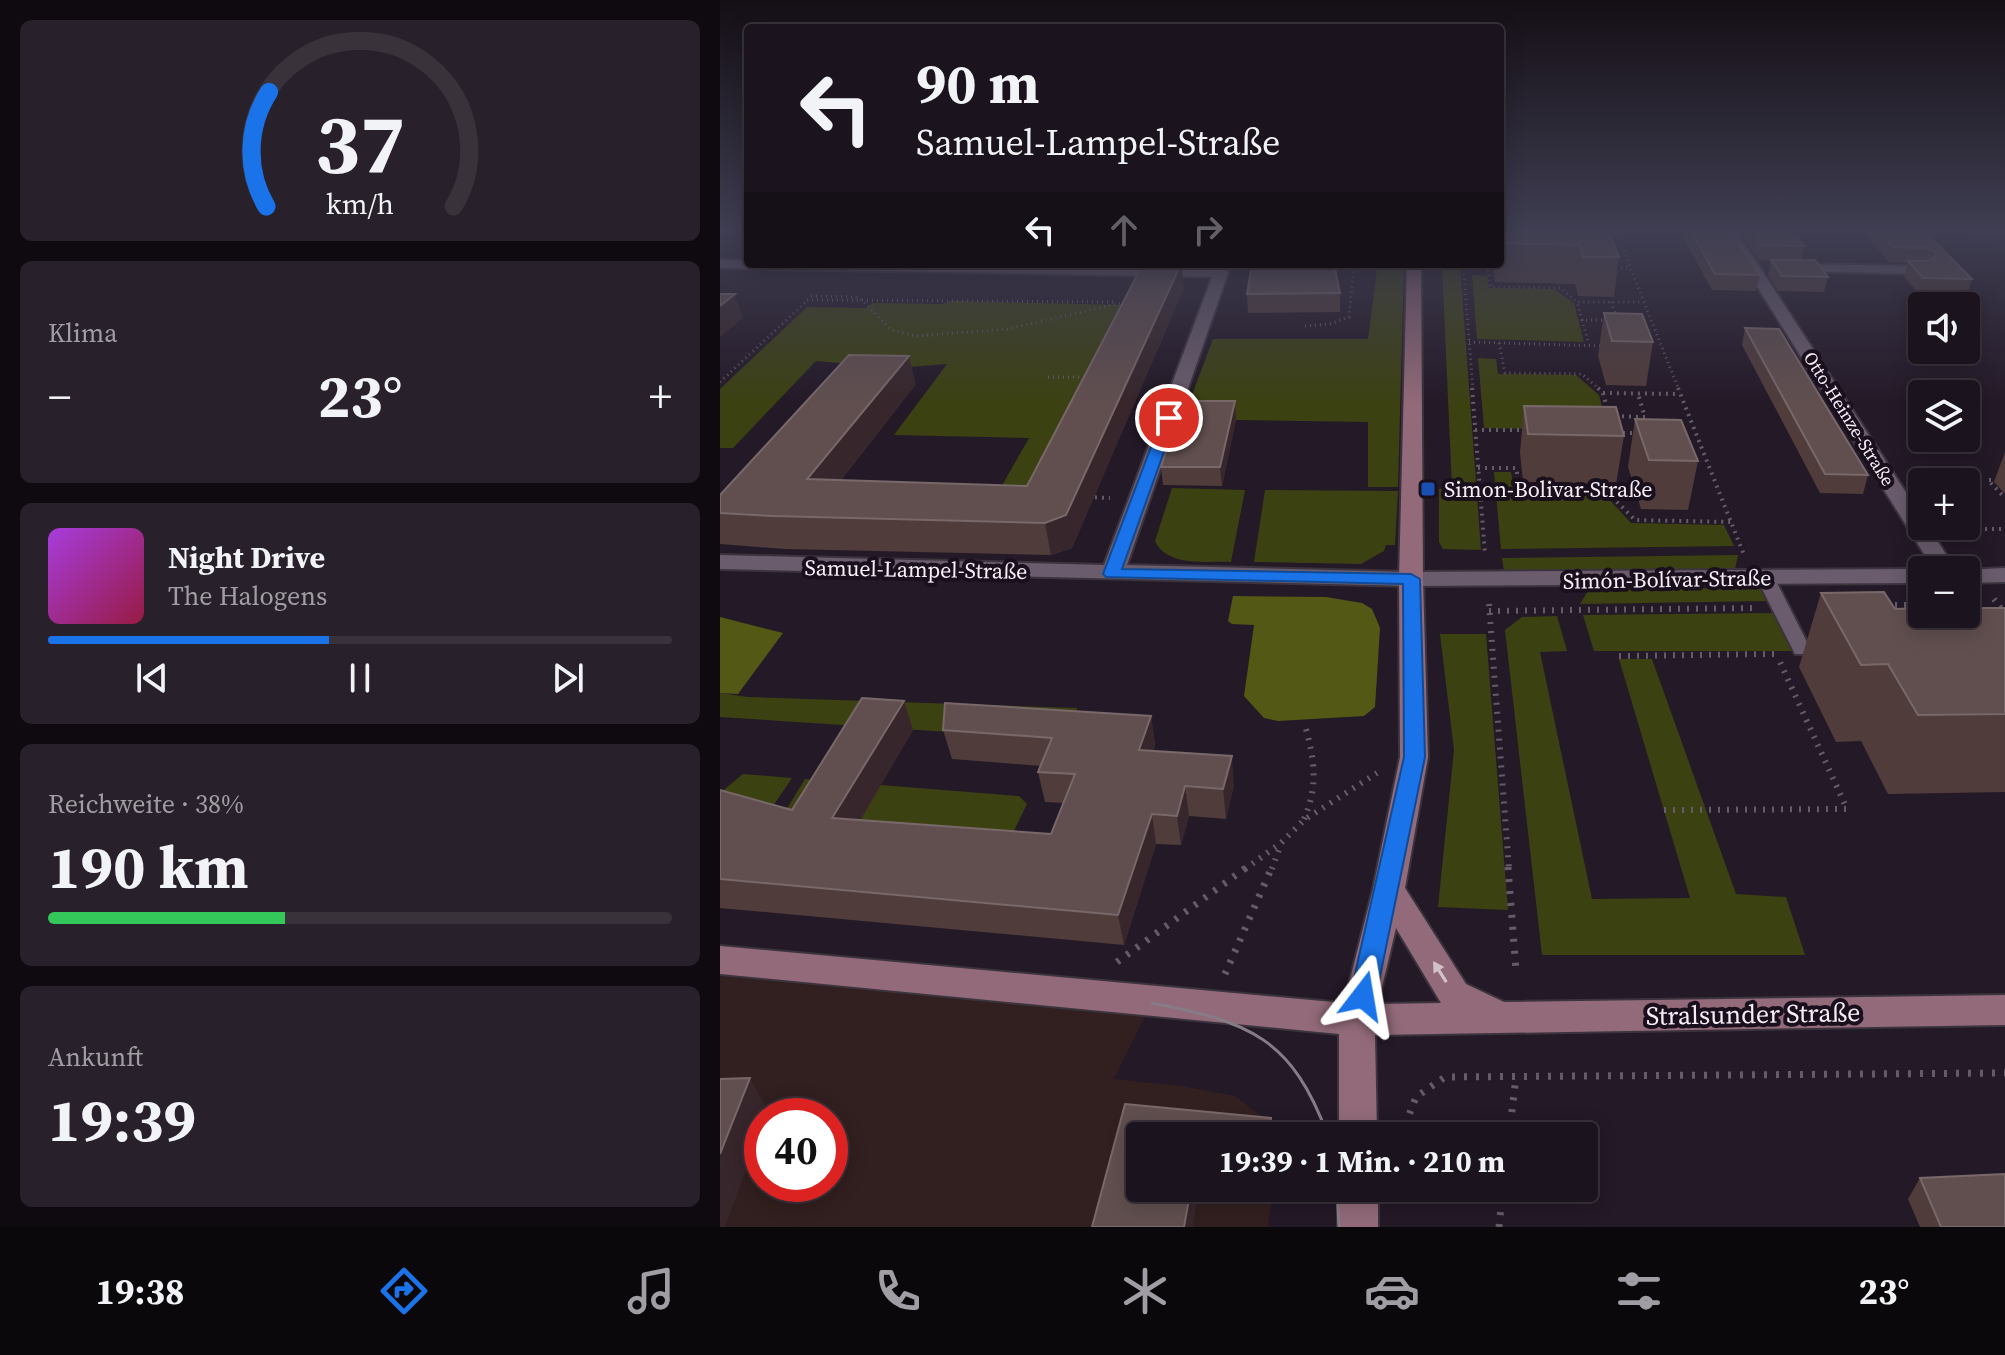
<!DOCTYPE html>
<html lang="de">
<head>
<meta charset="utf-8">
<style>
	body { margin:0; font-family:"Source Serif 4",serif; background:#28202a; color:#f1f3f6; height:100vh; display:flex; flex-direction:column; font-size:30px; white-space:nowrap }
	* { box-sizing:border-box; margin:0 }
	p { font-size:26px; color:#a09ea4 }
	.icon { flex:none; width:44px; height:44px; fill:none; stroke:currentColor; stroke-width:2; stroke-linecap:round; stroke-linejoin:round }
	.map { position:relative; flex:1; overflow:hidden }
	.side { display:flex; flex-direction:column; gap:20px; padding:20px; background:#0f0a10; width:720px }
	.side>* { flex:none }
	.top-card { position:absolute; left:24px; top:24px; width:760px; height:244px; border-radius:8px; box-shadow:0 4px 20px #0003,0 0 0 2px #39323b; background:#1b131d; color:#f1f3f6; overflow:hidden }
	.tools { position:absolute; left:1188px; top:292px; display:grid; gap:16px }
	.tools a { display:grid; place-items:center; width:72px; height:72px; border-radius:8px; background:#1b131d; box-shadow:0 4px 20px #0003,0 0 0 2px #39323b; font-size:40px }
	.speed { position:absolute; left:24px; top:1098px; display:flex; gap:16px; font-size:40px; font-weight:700; text-align:center }
	.speed>* { display:grid; place-content:center; width:104px; height:104px; border-radius:50%; background:#1b131d; box-shadow:0 4px 20px #0003,0 0 0 2px #39323b; line-height:1 }
	.speed .limit { border:12px solid #d22; background:#fff; color:#111 }
	.pin { position:absolute; display:grid; place-items:center; width:68px; height:68px; color:#fff; margin:-34px; border:4px solid #fff; border-radius:50%; box-shadow:0 2px 8px #0007 }
	.me { position:absolute; width:88px; margin:-44px; rotate:14deg; stroke-linejoin:round; filter:drop-shadow(0 0 6px #0008) }
	.turn { display:flex; align-items:center; gap:28px; height:168px; padding:0 40px; font-size:36px }
	.turn .icon { width:104px; height:104px; stroke-width:2.5 }
	.turn b { display:block; font-size:56px; line-height:68px }
	.lanes { display:flex; align-items:center; height:76px; padding:0 40px; background:#0003; justify-content:center; gap:40px; direction:ltr }
	.lanes .off { opacity:.35 }
	.big { font-size:60px; font-weight:700; line-height:1.1 }
	.side .card { flex:1; display:flex; flex-direction:column; justify-content:center; gap:12px; min-width:0; padding:0 28px; border-radius:12px; background:#28202a }
	.side .dial { align-items:center; gap:0 }
	.dial svg { height:208px; overflow:visible; fill:none; stroke:#39323b; stroke-width:7; stroke-linecap:round; text-anchor:middle }
	.dial text { fill:#f1f3f6; stroke:none }
	.song { display:flex; align-items:center; gap:24px }
	.cover { width:96px; height:96px; border-radius:12px; background:linear-gradient(135deg,hsl(280 70% 55%),hsl(340 70% 35%)) }
	.played { height:8px; border-radius:4px; background:linear-gradient(90deg,#1a73e8 45%,#39323b 45%) }
	.keys { display:flex; justify-content:space-around; direction:ltr }
	.heat { display:flex; justify-content:space-between; align-items:center; font-size:44px; direction:ltr }
	.charge { height:12px; border-radius:6px; background:linear-gradient(90deg,#34c759 38%,#39323b 0) }
	.trip { position:absolute; left:406px; top:1122px; width:472px; height:80px; border-radius:8px; background:#1b131d; box-shadow:0 4px 20px #0003,0 0 0 2px #39323b; font-weight:700; line-height:80px; text-align:center }
	.tabs { display:flex; height:128px; justify-content:space-around; align-items:center; background:#0b080c; color:#a09ea4 }
	.tabs .icon { width:56px; height:56px }
	.tabs .active { color:#1a73e8 }
	.tabs b { font-size:36px; color:#f1f3f6 }
	main { display:flex; flex:1; min-height:0 }
	.map>svg:first-child { display:block }
	.commercial { fill:#321f1f; fill-rule:evenodd }
	.green { fill:#3c4112 }
	.forest { fill:#535914 }
	.lines { fill:none; stroke-linecap:round; stroke-linejoin:round }
	.lane-casing { stroke:#3b333d; stroke-width:4 }
	.street-casing { stroke:#3b333d; stroke-width:4 }
	.secondary-casing { stroke:#3b333d; stroke-width:4 }
	.path-far3 { stroke:#665c69; stroke-width:3; stroke-dasharray:1 4; stroke-linecap:butt }
	.path-far2 { stroke:#665c69; stroke-width:4; stroke-dasharray:2 5; stroke-linecap:butt }
	.path-far1 { stroke:#665c69; stroke-width:6; stroke-dasharray:2 7; stroke-linecap:butt }
	.path { stroke:#665c69; stroke-width:7; stroke-dasharray:3 9; stroke-linecap:butt }
	.lane { fill:#6a5c6d; fill-rule:evenodd }
	.street { fill:#6a5c6d; fill-rule:evenodd }
	.secondary { fill:#926a79; fill-rule:evenodd }
	.tram { stroke:#857c87; stroke-width:3 }
	.wall { fill:#4f3c3b }
	.shaded-wall { fill:#37262b }
	.building { fill:#614f4f; stroke:#78686a; stroke-width:2 }
	.oneway { fill:#d2c0cb }
	.route { fill:#1a73e8; stroke:#114b97; stroke-width:2 }
	.transit-dot { fill:#1a4fb4; stroke:#1a101d; stroke-width:3 }
	.labels { text-anchor:middle; stroke-width:8; stroke-linejoin:round; paint-order:stroke }
	.far-street-label { font-size:18px; fill:#f5eef7; stroke:#1a101d }
	.poi-label { font-size:22px; fill:#f5eef7; stroke:#1a101d; text-anchor:start }
	.street-label { font-size:22px; fill:#f5eef7; stroke:#1a101d }
	.near-street-label { font-size:26px; fill:#f5eef7; stroke:#1a101d }
</style>
</head>
<body>
<main>
<section class="side">
<div class="card dial"><svg viewBox="0 0 100 80">
<path d="M14 69A42 42 0 1 1 86 69"/>
<path d="M14 69A42 42 0 0 1 15 25" stroke="#1a73e8"/>
<text x="50" y="56" font-size="32" font-weight="700">37</text>
<text x="50" y="72" font-size="11">km/h</text>
</svg></div>
<div class="card"><p>Klima</p>
<div class="heat"><a>−</a><b class="big">23°</b><a>+</a></div>
</div>
<div class="card">
<div class="song"><i class="cover"></i><div><b>Night Drive</b><p>The Halogens</p></div></div>
<div class="played"></div>
<div class="keys"><svg class="icon" aria-label="previous" viewBox="0 0 24 24"><path d="M18 5L8 12l10 7zM5 5v14"/></svg><svg class="icon" aria-label="pause" viewBox="0 0 24 24"><path d="M8 5v14M16 5v14"/></svg><svg class="icon" aria-label="next" viewBox="0 0 24 24"><path d="M6 5l10 7-10 7zM19 5v14"/></svg></div>
</div>
<div class="card"><p>Reichweite · 38%</p><b class="big">190 km</b><div class="charge"></div></div>
<div class="card"><p>Ankunft</p><b class="big">19:39</b></div>
</section>
<div class="map">
<svg width="1285" height="1227" viewBox="0 0 1285 1227">
	<rect width="100%" height="100%" fill="#241927"/>
	<!-- commercial -->
	<path class="commercial" d="M0 960 432 1003 394 1079 461 1086 515 1096 560 1130 559 1136H420V1188H553L548 1227H0ZM42 1116H110V1184H42Z"/>
	<!-- green -->
	<path class="green" d="M641 264H684L678 487H648V422L463 419 493 339H648L657 270 640 269Z
		M722 264H740L761 550 723 549 719 542V489L732 488Z
		M752 275 767 276 769 288 834 289 854 303 864 342 757 339Z
		M231 301 406 305 308 491 280 489 309 438 174 435 227 364 175 368 96 361 13 448H0V389L87 307 147 308 152 303 222 304Z
		M758 358 776 359 778 374 856 375 879 395 888 430 764 428Z
		M774 472H791L795 493 885 495 911 523 1004 525 1014 546 781 549Z
		M452 488 525 490 511 562C486 561 447 567 435 541Z
		M545 490 678 491 675 545H666L664 551 641 564 534 562Z
		M1018 555 1015 569 784 571 782 558Z
		M1040 588 1048 601 860 604 869 589Z
		M1054 613 1073 651H874L863 615Z
		M837 616 847 651 820 652 872 899 970 898 899 659H932L1016 894 1066 897 1085 955H822L785 630 802 617Z
		M720 634H766L788 910 718 907 734 750Z
		M0 693 28 697 357 708 353 740 0 717Z
		M23 774 72 778 30 840 0 793Z
		M85 779 299 796 307 804 286 847 47 841Z"/>
	<!-- forest -->
	<path class="forest" d="M513 596 606 597 642 603 652 609 660 628 655 707 644 716 558 721 544 718 524 696 534 625 512 624 508 621Z
		M0 617 63 633 18 694 0 693Z"/>
	<g class="lines">
		<!-- lane casing -->
		<g class="lane-casing">
			<path id="lane" d="M500 264H510L505 275 495 273Z
				M1045 572 1054 577 1088 644 1116 646 1118 650 1116 654H1075L1036 577Z"/>
		</g>
		<!-- street casing -->
		<g class="street-casing">
			<path id="street" d="M1003 232H1017L1202 517V526H1208L1236 570H1214Z
				M0 260H28V264H243L506 270 508 273 407 565 691 572 1202 569 1206 570H1202V583L691 586 0 569V555L384 565 492 277 0 268Z
				M1071 264 1202 266 1209 270 1202 274 1066 271 1064 268Z
				M1285 568V582L1246 583V570H1242Z"/>
		</g>
		<!-- secondary casing -->
		<g class="secondary-casing">
			<path id="secondary" d="M687 264H701L703 579 708 757 685 888 746 984 784 1002 1285 995V1025L655 1035 657 1136H619V1034L0 974V946L624 1003 653 889 680 757 679 579ZM676 928 721 1003 658 1004Z
				M618 1188H658V1227H618Z"/>
		</g>
		<!-- path-far3 -->
		<path class="path-far3" d="M896 232 959 390
			M1262 232 1285 249
			M743 264 753 390
			M743 265H777
			M767 265 771 287 840 288 857 302
			M891 267H910
			M91 296 135 297 143 301 171 330 196 336 287 329 405 302
			M87 300 394 302
			M891 302 896 317
			M862 320 869 344
			M887 320H862L857 302H923
			M585 326 610 324 629 317 634 264
			M749 342 884 346
			M779 343 785 373 862 374 880 390
			M328 377H370
			M0 382 88 300"/>
		<!-- path-far2 -->
		<path class="path-far2" d="M752 388 765 554
			M878 388 883 393 960 394
			M958 388 1024 555
			M883 393 888 411
			M895 416 925 417 918 394
			M755 430H806
			M896 433H918
			M758 468H796L801 491 888 493 915 520 1011 522
			M1285 480H1268L1285 498
			M368 497 390 498
			M1230 529H1285"/>
		<!-- path-far1 -->
		<path class="path-far1" d="M1274 599 1285 614
			M769 604 789 869
			M1166 605H1200
			M769 611 1032 608
			M899 656 1054 654
			M944 810 1127 809 1060 662
			M584 819C598 787 595 762 586 729
			M525 869 561 843 584 820 657 773
			M552 869 561 844"/>
		<!-- path -->
		<path class="path" d="M788 867 796 970
			M397 962 527 867
			M505 974 552 867
			M681 1136 696 1097 725 1077 1285 1073
			M789 1136 796 1077
			M779 1227 783 1188"/>
		<!-- lane -->
		<use href="#lane" class="lane"/>
		<!-- street -->
		<use href="#street" class="street"/>
		<!-- secondary -->
		<use href="#secondary" class="secondary"/>
		<!-- tram -->
		<path class="tram" d="M432 1003C530 1022 572 1038 608 1136
			M617 1188 619 1227"/>
	</g>
	<!-- wall -->
	<path class="wall" d="M780 232H889L899 257 894 297 858 296 855 284 775 282 773 264H780Z
		M960 232H1011L1040 275 1036 291 992 290Z
		M1020 232H1074L1084 246 1081 260 1108 277 1104 292 1058 291 1048 275 1051 260H1039Z
		M1143 232H1205L1252 279 1247 295 1199 294 1184 277 1188 263 1169 262Z
		M1254 232H1285V236H1253Z
		M464 288 352 548 331 555 65 549 0 544V495L196 384 121 480 307 486Z
		M620 293V312L528 313 527 294Z
		M884 313 933 342 926 386 886 385 878 356Z
		M1025 328 1148 475 1143 494 1100 493 1022 345Z
		M804 406 904 436 896 484 803 482 800 453Z
		M516 419 502 486 443 485 441 467Z
		M915 419 978 461 968 510 921 509 908 467Z
		M1285 452V494L1274 482Z
		M1101 593 1175 609 1285 608V792L1168 794 1141 741 1116 742 1079 667Z
		M184 701 193 730 140 820 331 834 344 803 325 802 318 772 321 766 232 759 223 730 431 716 435 745 433 751 514 785 506 819 469 816 461 845 436 844 404 945 0 908V790L72 810Z
		M1200 1178 1285 1227H1200L1188 1199Z
		M420 1188H548L546 1201 478 1193 472 1227H372Z"/>
	<!-- shaded-wall -->
	<path class="shaded-wall" d="M461 264 464 288 352 548 331 555 325 523Z
		M15 294 23 318 0 337V306Z
		M189 356 196 384 97 510 87 479Z
		M515 401 516 419 502 486 500 467Z
		M184 701 193 730 124 848 112 818Z
		M431 716 435 745 423 780 419 750Z
		M512 756 514 785 506 819 503 789Z
		M465 786 469 816 461 845 457 816Z
		M432 814 436 844 404 945 398 915Z
		M30 1078 48 1110 46 1116H42V1127L5 1227H0V1154Z
		M551 1118 553 1136H549Z
		M471 1188H477L478 1193 472 1227H464Z"/>
	<!-- building -->
	<path class="building" d="M780 232H889L899 257H863L860 245 780 243Z
		M971 232H1011L1040 275 995 274Z
		M1033 232H1074L1084 246 1042 245Z
		M1159 232H1205L1252 279 1203 278 1188 261H1208L1216 256 1215 252 1206 248 1173 247Z
		M1051 260H1095L1108 277 1062 276Z
		M423 264H461L346 515 325 523 53 516 0 513V495L129 355 189 356 87 479 307 486Z
		M532 264H614L620 293 527 294Z
		M0 294H15L0 306Z
		M884 313 922 314 933 342 892 341Z
		M1025 328 1059 329 1148 475 1105 474Z
		M461 401H515L500 467H441Z
		M804 406 896 407 904 436 808 434Z
		M915 419 961 420 978 461 929 460Z
		M1164 592 1175 609 1202 608V614H1246V608H1285V714L1198 715 1168 664 1141 665 1101 593Z
		M142 698 184 701 112 818 331 834 355 774 318 772 332 738 223 730 225 703 431 716 419 750 512 756 503 789 465 786 457 816 432 814 398 915 0 879V790L72 810Z
		M30 1078 0 1154V1079Z
		M405 1104 551 1118 549 1136H420V1188H471L464 1227H372Z
		M1285 1174V1227H1221L1200 1178Z"/>
	<!-- one-way arrows -->
	<defs><path id="oneway-solid" d="M-6-.8H1V-3.2L6.5 0L1 3.2V.8H-6Z" transform="scale(2)"/></defs>
	<use class="oneway" href="#oneway-solid" transform="translate(720 972) rotate(-122)"/>
	<!-- sky -->
	<linearGradient id="sky" x2="0" y2="1"><stop stop-color="#140e15"/><stop offset="0.57" stop-color="#3f3e52"/><stop offset="1" stop-color="#3f3e52" stop-opacity="0"/></linearGradient>
	<rect width="1285" height="404" fill="url(#sky)"/>
	<!-- route -->
	<path class="route" d="M449 414 456 418 402 569 691 574 700 579 705 757 656 996 652 1004 643 1007 634 1004 630 996 684 757 683 584 386 577 383 574 442 418Z"/>
	<!-- markers -->
	<rect class="transit-dot" x="700" y="481" width="16" height="16" rx="4"/>
	<g class="labels">
		<!-- far-street labels -->
		<g class="far-street-label">
			<text transform="translate(1129 419) rotate(58)" y="6">Otto-Heinze-Straße</text>
		</g>
		<!-- poi labels -->
		<g class="poi-label">
			<text x="724" y="497">Simon-Bolivar-Straße</text>
		</g>
		<!-- street labels -->
		<g class="street-label">
			<text transform="translate(196 569) rotate(1)" y="8">Samuel-Lampel-Straße</text>
			<text transform="translate(947 579) rotate(-1)" y="8">Simón-Bolívar-Straße</text>
		</g>
		<!-- near-street labels -->
		<g class="near-street-label">
			<text transform="translate(1033 1014) rotate(-1)" y="9">Stralsunder Straße</text>
		</g>
	</g>
</svg>
<div class="tools">
<a><svg class="icon" aria-label="sound" viewBox="0 0 24 24"><path d="M4 9h4l5-4v14l-5-4H4zM17 9q2 3 0 6"/></svg></a>
<a><svg class="icon" aria-label="layers" viewBox="0 0 24 24"><path d="M12 4l9 5-9 5-9-5zM3 14l9 5 9-5"/></svg></a>
<a>+</a>
<a>−</a>
</div>
<div class="speed"><div class="limit">40</div></div>
<div class="pin" style="left:449px;top:418px;background:#d93025"><svg class="icon" aria-label="arrive" viewBox="0 0 24 24"><path d="M6 21V4h12l-3 4 3 4H6"/></svg></div>
<svg class="me" style="left:643px;top:996px" viewBox="-20 -20 40 40"><path d="M0-17L14 15 0 8-14 15z" fill="#1a73e8" stroke="#fff" stroke-width="4"/></svg>
<div class="trip">19:39 · 1 Min. · 210 m</div>
<div class="top-card">
<div class="turn"><svg class="icon" aria-label="left" viewBox="0 0 24 24"><path d="M17 20v-9H6M10 6l-5 5 5 5"/></svg><div><b>90 m</b>Samuel-Lampel-Straße</div></div>
<div class="lanes"><svg class="icon" aria-label="left" viewBox="0 0 24 24"><path d="M17 20v-9H6M10 6l-5 5 5 5"/></svg><svg class="icon off" aria-label="ahead" viewBox="0 0 24 24"><path d="M12 20V5M6 11l6-6 6 6"/></svg><svg class="icon off" aria-label="right" viewBox="0 0 24 24"><path d="M7 20v-9h11M14 6l5 5-5 5"/></svg></div>
</div>
</div>
</main>
<nav class="tabs">
<b>19:38</b>
<svg class="icon active" aria-label="directions" viewBox="0 0 24 24"><path d="M12 3l9 9-9 9-9-9zM9 14v-3h6M13 9l2 2-2 2"/></svg>
<svg class="icon" aria-label="music" viewBox="0 0 24 24"><path d="M9 18V5l10-2v13"/><circle cx="6" cy="18" r="3"/><circle cx="16" cy="16" r="3"/></svg>
<svg class="icon" aria-label="phone" viewBox="0 0 24 24"><path d="M5 4h4l2 5-3 2q2 4 5 5l2-3 5 2v4C11 20 4 13 5 4z"/></svg>
<svg class="icon" aria-label="climate" viewBox="0 0 24 24"><path d="M12 3v18M4 7l16 10M4 17L20 7"/></svg>
<svg class="icon" aria-label="car" viewBox="0 0 24 24"><path d="M5 17H2v-5l4-1 3-4h7l3 4 3 1v5h-3M9 17h6M6 11h13"/><circle cx="7" cy="17" r="2"/><circle cx="17" cy="17" r="2"/></svg>
<svg class="icon" aria-label="filters" viewBox="0 0 24 24"><path d="M4 7h16M4 17h16"/><circle cx="9" cy="7" r="2"/><circle cx="15" cy="17" r="2"/></svg>
<b>23°</b>
</nav>
</body>
</html>
